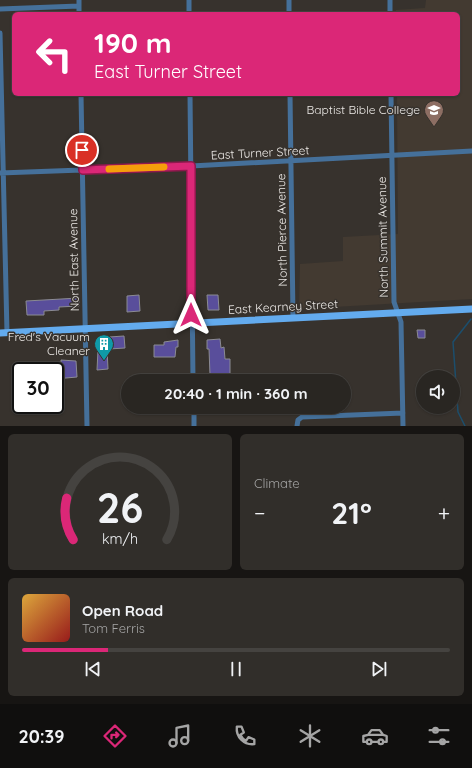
<!DOCTYPE html>
<html lang="en">
<head>
<meta charset="utf-8">
<style>
	body { margin:0; font-family:Quicksand,sans-serif; background:#312e2a; color:#f1f3f6; height:100vh; display:flex; flex-direction:column; font-size:15px; white-space:nowrap }
	* { box-sizing:border-box; margin:0 }
	p { font-size:13px; color:#a5a5a5 }
	.icon { flex:none; width:22px; height:22px; fill:none; stroke:currentColor; stroke-width:2; stroke-linecap:round; stroke-linejoin:round }
	.map { position:relative; height:426px; overflow:hidden }
	.sheet { display:flex; flex-direction:column; gap:8px; padding:8px; background:#171513; flex:1 }
	.sheet>* { flex:none }
	.guide { position:absolute; left:12px; top:12px; width:448px; height:84px; border-radius:6px; box-shadow:0 1px 3px #0004,0 0 0 1px #454340; background:#db2777; color:#fff; overflow:hidden }
	.controls { position:absolute; left:416px; top:370px; display:grid; gap:8px }
	.controls a { display:grid; place-items:center; width:44px; height:44px; border-radius:50%; background:#292622; box-shadow:0 1px 3px #0004,0 0 0 1px #454340; font-size:20px }
	.speed { position:absolute; left:12px; top:362px; display:flex; gap:8px; font-size:20px; font-weight:700; text-align:center }
	.speed>* { display:grid; place-content:center; width:52px; height:52px; border-radius:50%; background:#292622; box-shadow:0 1px 3px #0004,0 0 0 1px #454340; line-height:1 }
	.speed .limit { border:2px solid #111; border-radius:6px; background:#fff; color:#111 }
	.pin { position:absolute; display:grid; place-items:center; width:34px; height:34px; color:#fff; margin:-17px; border:2px solid #fff; border-radius:50%; box-shadow:0 1px 4px #0007 }
	.me { position:absolute; width:44px; margin:-22px; rotate:0deg; stroke-linejoin:round; filter:drop-shadow(0 0 3px #0008) }
	.turn { display:flex; align-items:center; gap:14px; height:84px; padding:0 16px; font-size:18px }
	.turn .icon { width:52px; height:52px; stroke-width:2.5 }
	.turn b { display:block; font-size:28px; line-height:34px }
	.big { font-size:30px; font-weight:700; line-height:1.1 }
	.sheet .tile { flex:1; display:flex; flex-direction:column; justify-content:center; gap:6px; min-width:0; padding:0 14px; border-radius:6px; background:#312e2a }
	.sheet .dial { align-items:center; gap:0 }
	.dial svg { height:104px; overflow:visible; fill:none; stroke:#454340; stroke-width:7; stroke-linecap:round; text-anchor:middle }
	.dial text { fill:#f1f3f6; stroke:none }
	.song { display:flex; align-items:center; gap:12px }
	.cover { width:48px; height:48px; border-radius:6px; background:linear-gradient(135deg,hsl(40 70% 55%),hsl(0 70% 35%)) }
	.played { height:4px; border-radius:2px; background:linear-gradient(90deg,#db2777 20%,#454340 20%) }
	.keys { display:flex; justify-content:space-around; direction:ltr }
	.heat { display:flex; justify-content:space-between; align-items:center; font-size:22px; direction:ltr }
	.sheet .tiles { flex:1; display:grid; gap:8px; grid-template-columns:1fr 1fr }
	.tile:last-child { grid-column:span 2 }
	.trip { position:absolute; left:121px; top:374px; width:230px; height:40px; border-radius:20px; background:#292622; box-shadow:0 1px 3px #0004,0 0 0 1px #454340; font-weight:700; line-height:40px; text-align:center }
	.menu { display:flex; height:64px; justify-content:space-around; align-items:center; background:#100f0e; color:#a5a5a5 }
	.menu .icon { width:28px; height:28px }
	.menu .selected { color:#db2777 }
	.menu b { font-size:18px; color:#f1f3f6 }
	.map>svg:first-child { display:block }
	.built { fill:#433a31 }
	.lines { fill:none; stroke-linecap:round; stroke-linejoin:round }
	.stream { stroke:#1c4e6c; stroke-width:1.5 }
	.building { fill:#594e9b; stroke:#8b8b93 }
	.minor { stroke:#45709a; stroke-width:5 }
	.major { stroke:#63abee; stroke-width:7 }
	.route-casing { stroke:#8e194d; stroke-width:10 }
	.route { stroke:#db2777; stroke-width:7 }
	.slow { stroke:#f59e0b; stroke-width:7 }
	.labels { text-anchor:middle; stroke-width:3; stroke-linejoin:round; paint-order:stroke }
	.poi-label { font-size:12px; fill:#ece9e6; stroke:#37322d; text-anchor:end }
	.street-label { font-size:12px; fill:#ece9e6; stroke:#37322d }
</style>
</head>
<body>
<div class="map">
<svg width="472" height="426" viewBox="0 0 472 426">
	<rect width="100%" height="100%" fill="#37322d"/>
	<!-- built -->
	<path class="built" d="M426 0H472V299L299 309 300 264 343 261V237L398 234 397 94H458V14H396V10L425 8Z"/>
	<g class="lines">
		<!-- stream -->
		<path class="stream" d="M465 426 458 412 453 342 471 319"/>
	</g>
	<!-- building -->
	<path class="building" d="M139 295 140 311 127 312V296Z
		M207 295H218L219 310H208Z
		M79 298V306L59 307V310L44 311V315H27L26 301Z
		M417 330H425V338H418Z
		M124 336 125 348 109 349V337Z
		M220 339 221 348 224 347 225 359H230V374L210 375 209 349H207V340Z
		M178 340V347H176L175 357H154V345H164V342Z
		M107 349 108 369 97 370 98 350Z
		M61 360 76 361 77 377 55 379V371H52V363L61 362Z"/>
	<g class="lines">
		<!-- minor -->
		<path class="minor" d="M79 0V14
			M189 0V14
			M289 0V14
			M390 0V14
			M0 9 79 6
			M0 33 7 333
			M81 94 87 426
			M190 94 193 381
			M290 94 293 318
			M391 94 394 302 401 322 403 426
			M0 173 191 166 472 151
			M194 407V426
			M297 426 298 420 302 417 403 413"/>
		<!-- major -->
		<path class="major" d="M0 333 472 309"/>
	</g>
	<g class="lines">
		<!-- route casing -->
		<g class="route-casing">
			<path id="route" d="M82 150 83 170 191 166V315"/>
		</g>
		<!-- route -->
		<use href="#route" class="route"/>
		<!-- slow -->
		<path class="slow" d="M109 169 164 167"/>
	</g>
	<!-- icons -->
	<defs>
		<g id="university-pin" transform="scale(1)"><path d="M0 17L-7.5 6A9.5 9.5 0 1 1 7.5 6Z" fill="#8d6e63" stroke="#37322d"/><path d="M0-5L7-2L0 1L-7-2ZM-4 1L0 2.5L4 1V4Q0 6-4 4Z" fill="#fff"/></g>
		<g id="building-pin" transform="scale(1)"><path d="M0 17L-7.5 6A9.5 9.5 0 1 1 7.5 6Z" fill="#0f9aa8" stroke="#37322d"/><path d="M-4-6H4V6H1V3H-1V6H-4ZM-2.5-4.3h1.7v1.8h-1.7ZM.8-4.3h1.7v1.8H.8ZM-2.5-1h1.7V.8h-1.7ZM.8-1h1.7V.8H.8Z" fill="#fff"/></g>
	</defs>
	<g fill-rule="evenodd">
		<use href="#university-pin" x="434" y="110"/>
		<use href="#building-pin" x="104" y="344"/>
	</g>
	<g class="labels">
		<!-- poi labels -->
		<g class="poi-label">
			<text x="420" y="114">Baptist Bible College</text>
			<text x="90" y="341">Fred's Vacuum<tspan x="90" dy="14">Cleaner</tspan></text>
		</g>
		<!-- street labels -->
		<g class="street-label">
			<text transform="translate(260 153) rotate(-3)" y="4">East Turner Street</text>
			<text transform="translate(282 230) rotate(-91)" y="4">North Pierce Avenue</text>
			<text transform="translate(383 237) rotate(-91)" y="4">North Summit Avenue</text>
			<text transform="translate(74 260) rotate(-91)" y="4">North East Avenue</text>
			<text transform="translate(283 307) rotate(-3)" y="4">East Kearney Street</text>
		</g>
	</g>
</svg>
<div class="controls">
<a><svg class="icon" aria-label="sound" viewBox="0 0 24 24"><path d="M4 9h4l5-4v14l-5-4H4zM17 9q2 3 0 6"/></svg></a>
</div>
<div class="speed"><div class="limit">30</div></div>
<div class="pin" style="left:82px;top:150px;background:#d93025"><svg class="icon" aria-label="arrive" viewBox="0 0 24 24"><path d="M6 21V4h12l-3 4 3 4H6"/></svg></div>
<svg class="me" style="left:191px;top:315px" viewBox="-20 -20 40 40"><path d="M0-17L14 15 0 8-14 15z" fill="#db2777" stroke="#fff" stroke-width="4"/></svg>
<div class="trip">20:40 · 1 min · 360 m</div>
<div class="guide">
<div class="turn"><svg class="icon" aria-label="left" viewBox="0 0 24 24"><path d="M17 20v-9H6M10 6l-5 5 5 5"/></svg><div><b>190 m</b>East Turner Street</div></div>
</div>
</div>
<section class="sheet">
<div class="tiles">
<div class="tile dial"><svg viewBox="0 0 100 80">
<path d="M14 69A42 42 0 1 1 86 69"/>
<path d="M14 69A42 42 0 0 1 9 37" stroke="#db2777"/>
<text x="50" y="56" font-size="32" font-weight="700">26</text>
<text x="50" y="72" font-size="11">km/h</text>
</svg></div>
<div class="tile"><p>Climate</p>
<div class="heat"><a>−</a><b class="big">21°</b><a>+</a></div>
</div>
<div class="tile">
<div class="song"><i class="cover"></i><div><b>Open Road</b><p>Tom Ferris</p></div></div>
<div class="played"></div>
<div class="keys"><svg class="icon" aria-label="previous" viewBox="0 0 24 24"><path d="M18 5L8 12l10 7zM5 5v14"/></svg><svg class="icon" aria-label="pause" viewBox="0 0 24 24"><path d="M8 5v14M16 5v14"/></svg><svg class="icon" aria-label="next" viewBox="0 0 24 24"><path d="M6 5l10 7-10 7zM19 5v14"/></svg></div>
</div>
</div>
</section>
<nav class="menu">
<b>20:39</b>
<svg class="icon selected" aria-label="directions" viewBox="0 0 24 24"><path d="M12 3l9 9-9 9-9-9zM9 14v-3h6M13 9l2 2-2 2"/></svg>
<svg class="icon" aria-label="music" viewBox="0 0 24 24"><path d="M9 18V5l10-2v13"/><circle cx="6" cy="18" r="3"/><circle cx="16" cy="16" r="3"/></svg>
<svg class="icon" aria-label="phone" viewBox="0 0 24 24"><path d="M5 4h4l2 5-3 2q2 4 5 5l2-3 5 2v4C11 20 4 13 5 4z"/></svg>
<svg class="icon" aria-label="climate" viewBox="0 0 24 24"><path d="M12 3v18M4 7l16 10M4 17L20 7"/></svg>
<svg class="icon" aria-label="car" viewBox="0 0 24 24"><path d="M5 17H2v-5l4-1 3-4h7l3 4 3 1v5h-3M9 17h6M6 11h13"/><circle cx="7" cy="17" r="2"/><circle cx="17" cy="17" r="2"/></svg>
<svg class="icon" aria-label="filters" viewBox="0 0 24 24"><path d="M4 7h16M4 17h16"/><circle cx="9" cy="7" r="2"/><circle cx="15" cy="17" r="2"/></svg>
</nav>
</body>
</html>
